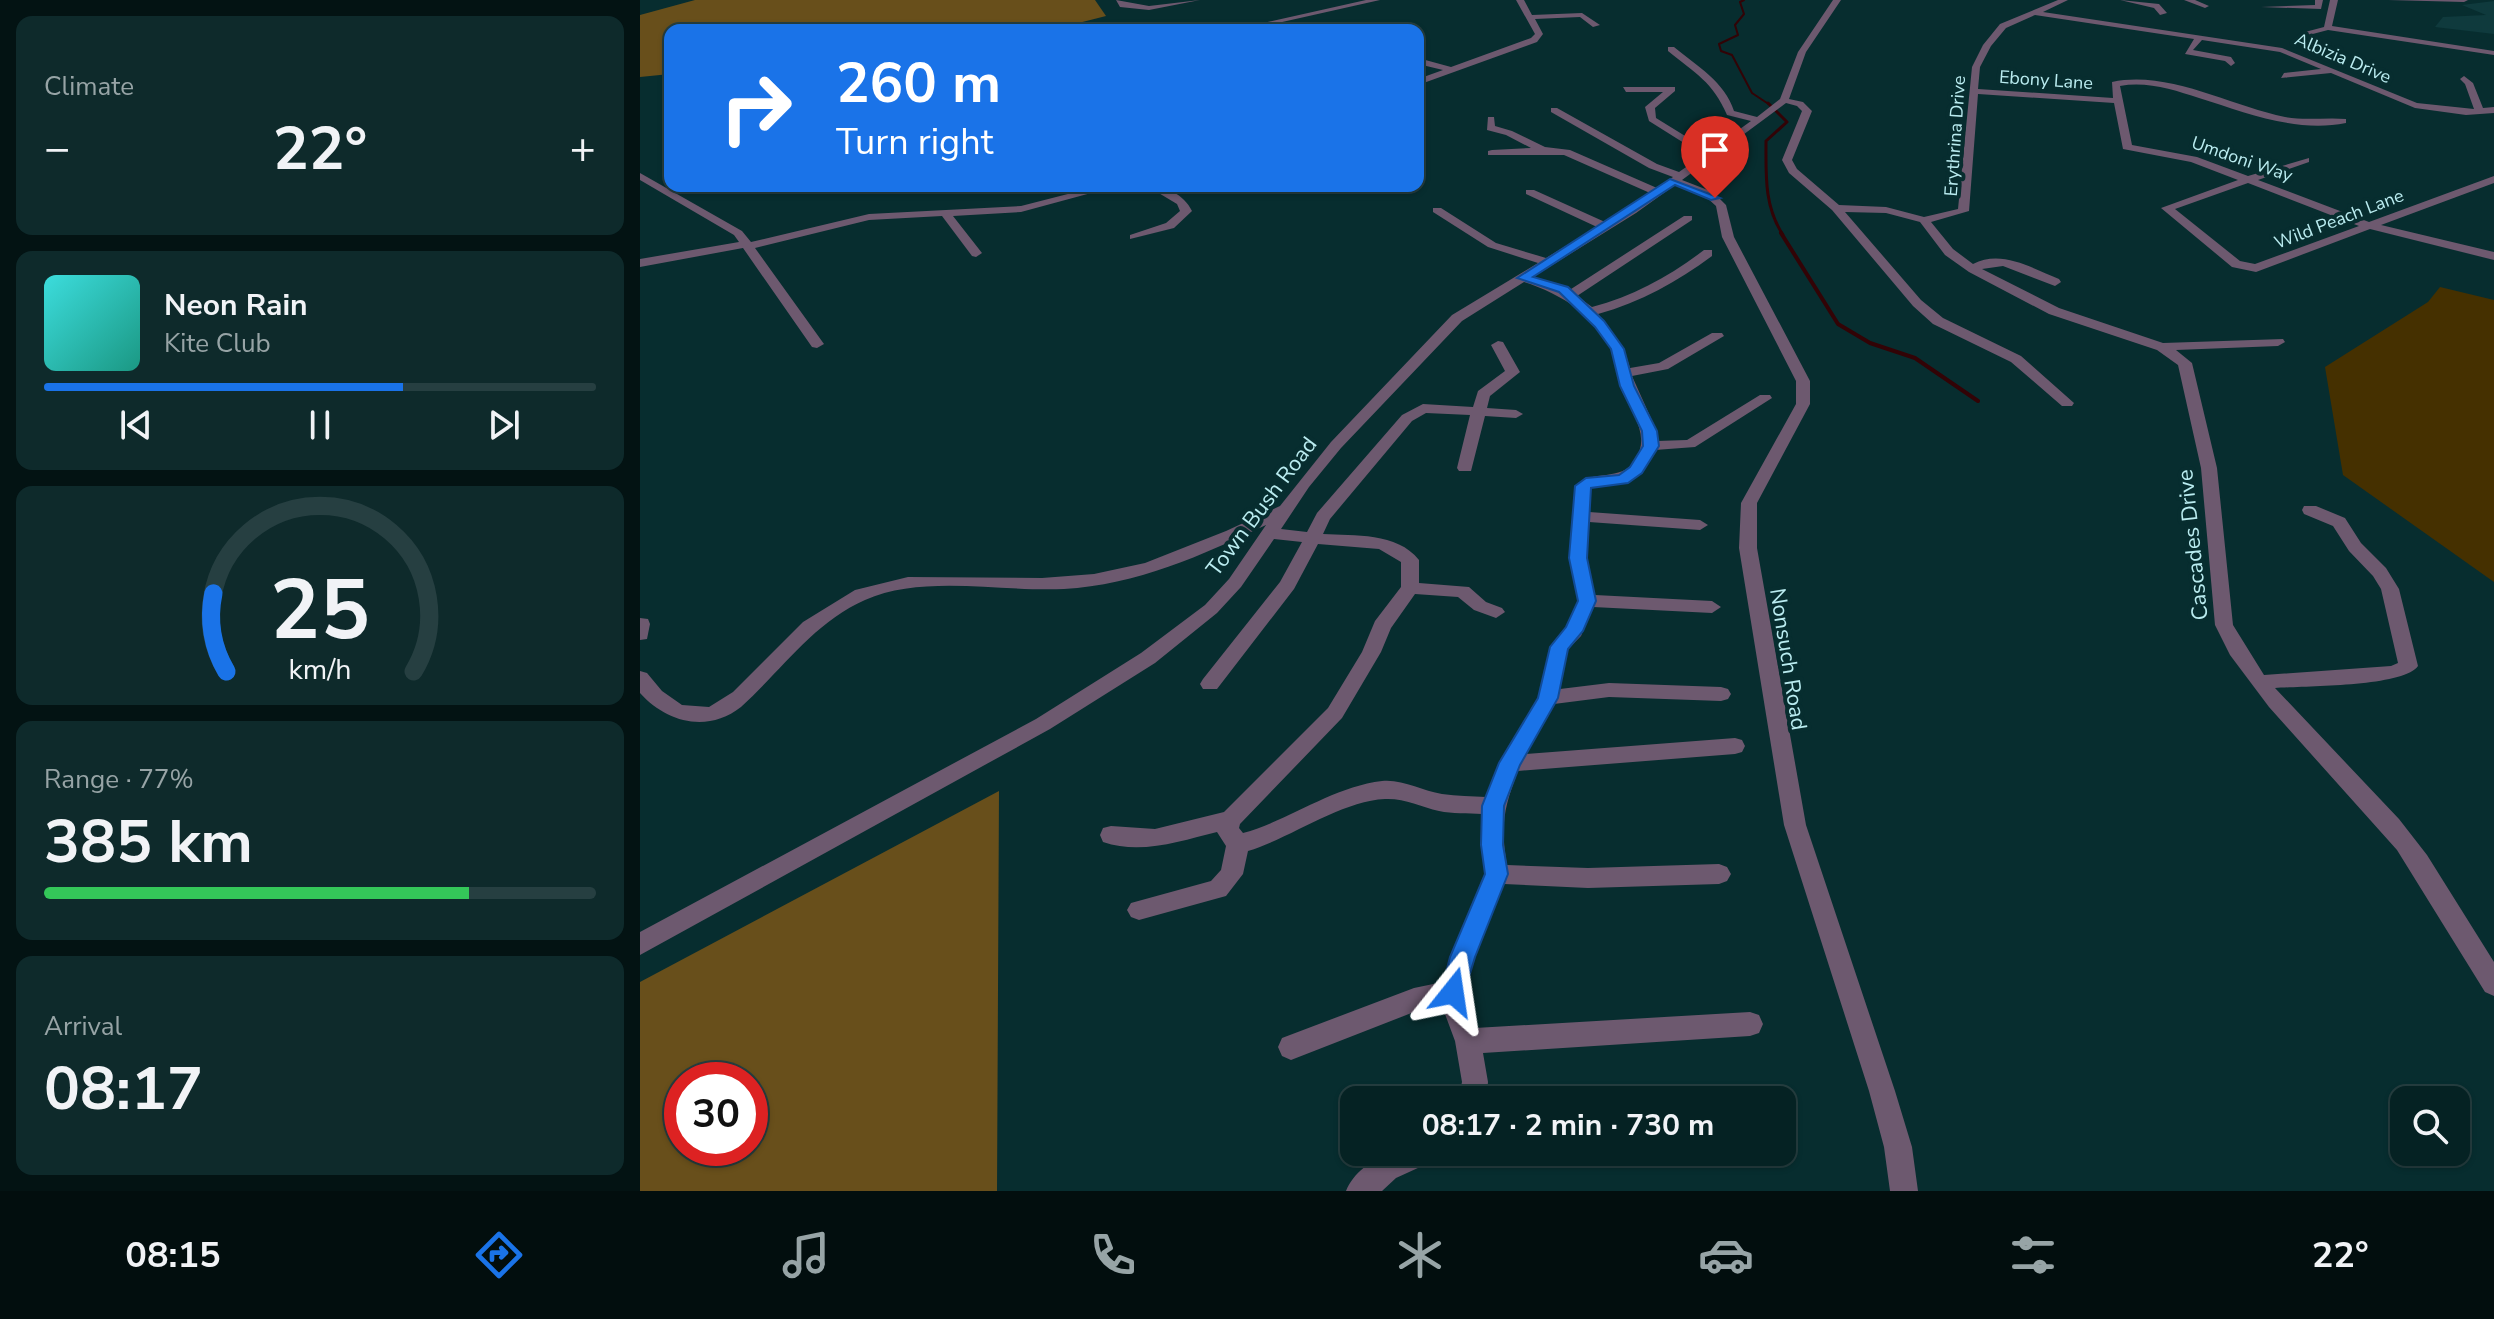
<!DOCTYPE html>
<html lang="en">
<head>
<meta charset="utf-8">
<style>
	body { margin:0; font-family:"Nunito Sans",sans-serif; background:#0e2a2b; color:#f1f3f6; height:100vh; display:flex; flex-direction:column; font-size:30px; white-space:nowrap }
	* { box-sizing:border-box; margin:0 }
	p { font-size:26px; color:#97a4a6 }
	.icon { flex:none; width:44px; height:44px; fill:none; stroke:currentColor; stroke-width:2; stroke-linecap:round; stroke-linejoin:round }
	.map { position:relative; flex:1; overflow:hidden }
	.panel { display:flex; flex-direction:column; gap:16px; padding:16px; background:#031313; width:640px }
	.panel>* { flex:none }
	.guide { position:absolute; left:24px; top:24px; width:760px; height:168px; border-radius:16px; box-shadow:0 2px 6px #0004,0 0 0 2px #263f41; background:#1a73e8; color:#fff; overflow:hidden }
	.controls { position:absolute; left:1750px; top:1086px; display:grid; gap:16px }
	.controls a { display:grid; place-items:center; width:80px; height:80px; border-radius:16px; background:#052223; box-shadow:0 2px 6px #0004,0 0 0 2px #263f41; font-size:40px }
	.speed { position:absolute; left:24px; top:1062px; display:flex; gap:16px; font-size:40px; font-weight:700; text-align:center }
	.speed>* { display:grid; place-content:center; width:104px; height:104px; border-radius:50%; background:#052223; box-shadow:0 2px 6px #0004,0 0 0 2px #263f41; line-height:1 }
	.speed .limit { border:12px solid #d22; background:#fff; color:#111 }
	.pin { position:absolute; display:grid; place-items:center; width:68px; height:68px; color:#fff; margin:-82px -34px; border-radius:50% 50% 50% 0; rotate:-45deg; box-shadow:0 0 8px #0007 }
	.pin .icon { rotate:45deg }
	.me { position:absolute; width:88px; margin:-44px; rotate:15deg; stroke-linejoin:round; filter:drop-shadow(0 0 6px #0008) }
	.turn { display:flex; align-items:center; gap:28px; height:168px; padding:0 40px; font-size:36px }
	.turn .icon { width:104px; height:104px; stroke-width:2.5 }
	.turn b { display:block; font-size:56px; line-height:68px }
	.big { font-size:60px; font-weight:700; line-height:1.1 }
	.panel .tile { flex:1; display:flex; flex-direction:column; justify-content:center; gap:12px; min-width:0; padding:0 28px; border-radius:16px; background:#0e2a2b }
	.panel .dial { align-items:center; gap:0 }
	.dial svg { height:208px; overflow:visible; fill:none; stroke:#263f41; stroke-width:7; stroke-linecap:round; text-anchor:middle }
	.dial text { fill:#f1f3f6; stroke:none }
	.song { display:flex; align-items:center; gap:24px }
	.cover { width:96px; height:96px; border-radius:12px; background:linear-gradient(135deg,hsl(180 70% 55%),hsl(170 70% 35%)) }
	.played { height:8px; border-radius:4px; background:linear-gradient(90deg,#1a73e8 65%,#263f41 65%) }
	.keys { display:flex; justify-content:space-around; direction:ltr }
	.heat { display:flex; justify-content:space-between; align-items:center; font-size:44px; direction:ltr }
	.charge { height:12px; border-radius:6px; background:linear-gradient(90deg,#34c759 77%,#263f41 0) }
	.trip { position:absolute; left:700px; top:1086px; width:456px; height:80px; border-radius:16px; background:#052223; box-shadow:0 2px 6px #0004,0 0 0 2px #263f41; font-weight:700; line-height:80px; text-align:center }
	.dock { display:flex; height:128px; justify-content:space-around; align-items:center; background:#020e0e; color:#97a4a6 }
	.dock .icon { width:56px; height:56px }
	.dock .on { color:#1a73e8 }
	.dock b { font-size:36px; color:#f1f3f6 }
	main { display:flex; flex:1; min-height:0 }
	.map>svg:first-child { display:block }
	.built { fill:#0f3a3d }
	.green { fill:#453000 }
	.forest { fill:#684f1b; fill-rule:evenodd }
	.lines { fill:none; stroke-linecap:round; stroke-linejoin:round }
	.stream-far2 { stroke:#320306; stroke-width:2 }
	.stream-far1 { stroke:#320306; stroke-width:3 }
	.stream { stroke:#320306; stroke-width:4 }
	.minor { fill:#6d596f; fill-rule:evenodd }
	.tertiary { fill:#6d596f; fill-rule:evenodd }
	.route { fill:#1a73e8; stroke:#114b97; stroke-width:2 }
	.labels { text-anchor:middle; stroke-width:8; stroke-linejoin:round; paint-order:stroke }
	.far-street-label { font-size:18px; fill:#baecf0; stroke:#072d2f }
	.street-label { font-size:22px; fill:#baecf0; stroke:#072d2f }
</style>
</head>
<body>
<main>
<section class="panel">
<div class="tile"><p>Climate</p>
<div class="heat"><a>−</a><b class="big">22°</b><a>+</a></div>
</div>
<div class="tile">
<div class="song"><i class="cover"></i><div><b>Neon Rain</b><p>Kite Club</p></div></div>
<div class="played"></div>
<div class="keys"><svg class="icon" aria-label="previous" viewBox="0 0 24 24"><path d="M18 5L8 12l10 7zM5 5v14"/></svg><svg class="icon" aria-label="pause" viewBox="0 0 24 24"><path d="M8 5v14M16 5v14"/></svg><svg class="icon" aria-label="next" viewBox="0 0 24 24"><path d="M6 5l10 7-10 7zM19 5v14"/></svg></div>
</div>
<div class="tile dial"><svg viewBox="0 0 100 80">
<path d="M14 69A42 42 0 1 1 86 69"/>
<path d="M14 69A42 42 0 0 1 9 39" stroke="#1a73e8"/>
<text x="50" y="56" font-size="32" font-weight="700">25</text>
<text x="50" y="72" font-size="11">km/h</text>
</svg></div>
<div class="tile"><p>Range · 77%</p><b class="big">385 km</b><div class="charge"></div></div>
<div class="tile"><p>Arrival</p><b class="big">08:17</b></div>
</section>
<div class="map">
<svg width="1854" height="1191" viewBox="0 0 1854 1191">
	<rect width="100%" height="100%" fill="#072d2f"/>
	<!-- built -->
	<path class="built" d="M1854 1V34L1795 27 1803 17 1846 15 1822 5Z"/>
	<!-- green -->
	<path class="green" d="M1800 287 1854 300V582L1703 475 1685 367 1788 302Z"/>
	<!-- forest -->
	<path class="forest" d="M55 0H455L466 16 411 30 337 25 295 30H30V74L0 77V15Z
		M359 791 357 1191H0V982ZM42 1080H110V1148H42Z"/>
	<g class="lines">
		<!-- stream-far2 -->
		<path class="stream-far2" d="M1104 0 1100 2 1104 14 1095 25 1098 35 1079 44 1081 51 1092 55 1112 93 1130 105"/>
		<!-- stream-far1 -->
		<path class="stream-far1" d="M1128 103 1147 122 1126 141C1126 175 1124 206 1143 235"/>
		<!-- stream -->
		<path class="stream" d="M1141 233 1198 324 1230 343 1275 358 1338 401"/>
		<!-- minor -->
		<path class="minor" d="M476 0 509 6 560 0 509 10 480 7Z
			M726 0H740L607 30H592Z
			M876 0H884L892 15 942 13 960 25 953 27 940 17 895 19 903 34 897 42 778 85V79L803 70 778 64V58L811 67 891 38 895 34Z
			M1193 0H1201L1166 52 1149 99 1163 102 1172 111 1152 160 1157 169 1199 205 1246 207 1284 217 1318 209 1332 67 1343 45 1360 24 1418 0H1428L1403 12 1642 48 1777 103 1834 109 1825 84 1820 79 1824 76 1833 83 1843 108 1854 107V113L1826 115 1775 108 1691 73 1641 78 1644 73 1681 69 1640 52 1562 40 1553 50 1591 57 1595 63 1591 66 1585 61 1545 54 1554 39 1395 15 1366 28 1351 46 1340 67 1338 89 1473 98 1472 82C1529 70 1590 106 1645 117 1666 121 1686 117 1706 119V123C1656 133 1607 113 1559 98 1534 90 1507 81 1480 86L1492 145 1557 157 1608 176 1669 158V162L1618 180 1729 222 1854 176V183L1741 225 1854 252V260L1730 229 1616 272 1592 267 1521 208 1598 180 1551 162 1483 149 1474 103 1338 94 1329 211 1291 222 1313 249 1333 264C1362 249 1393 269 1419 279L1421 282 1415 286 1363 266 1342 269 1419 308 1523 343 1643 339 1645 342 1638 346 1536 350 1552 363 1577 468 1593 625 1624 675 1751 666 1758 663 1741 589 1733 576 1709 551 1693 526 1664 514 1662 510 1664 506H1676L1705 518 1721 543 1746 568 1759 589 1778 666C1764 687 1663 686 1635 688L1759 819 1787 855 1854 962V996L1845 992 1757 850 1629 707 1590 655 1575 625 1561 468 1538 365 1517 350 1409 314 1329 272 1305 255 1280 222 1246 213 1205 212 1281 300 1303 318 1381 356 1434 403 1432 406H1422L1371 362 1293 324 1273 306 1192 210 1149 173 1142 160 1162 111 1157 106 1146 103 1042 180 1073 192 1086 205 1094 237 1170 381V404L1117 503V548L1166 825 1255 1091 1272 1147 1278 1191H1250L1244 1147 1229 1091 1144 825 1099 548 1101 503 1156 404V381L1082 237 1076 206 1065 196 1035 185 996 213 893 277 928 291 1044 216H1052V220L937 296 952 307C994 296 1030 276 1064 250H1072V256C1037 282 1001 302 958 314L984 349 990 368 1019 363 1072 333H1082L1084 336 1028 369 992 376 1014 425 1017 441 1047 440 1120 395H1130L1132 398 1055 447 1015 450C996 495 981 473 951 488L949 512 1060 520 1068 525 1060 530 949 522 947 558 955 595 1072 601 1081 607 1072 613 953 607 941 636 928 649 920 689 969 683 1081 687 1088 689 1091 694 1088 699 1081 701 969 697 914 704 886 754 1095 738 1102 740 1105 746 1102 752 1095 754 878 771C864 807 860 826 867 865L948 868 1079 864 1087 867 1091 874 1087 881 1079 884 948 888 864 884C851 917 828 955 826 992 825 1005 830 1016 835 1028L1110 1012 1119 1015 1123 1024 1119 1033 1110 1036 843 1053 848 1082 846 1100H818L822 1082 815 1041 802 1006 774 1012 651 1060 642 1056 638 1047 642 1038 774 988 803 982 810 957 845 874 841 845 842 814C828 813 812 814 799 811 781 807 764 798 745 799 701 801 651 838 608 851L603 874 586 896 499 920 491 917 487 910 491 903 571 881 581 870 586 846 577 832C540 841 501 855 463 842L460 835 463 828 471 826 515 829 584 812 688 708 722 652 735 621 761 587V562L739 549 678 544 654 589 577 689H563L560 684 563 679 640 582 662 542 634 539 601 587 577 613 515 663 410 729 0 955V932L396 719 501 653 565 605 589 579 626 525C563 555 496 585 424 589 362 592 282 574 225 600 173 623 142 670 101 707 68 733 27 723 0 693V671L7 673 22 691 42 705 69 707 93 692 163 622 215 590 268 577 402 578 454 574 505 563 586 531 640 506 691 442 812 315 898 263 848 247 793 212V208H801L856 243 906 258 957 227 886 194V190H894L965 222 1010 193 924 155H848V151L852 150 891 148 866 135 847 130 848 117H854L855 126 872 131 905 147 930 150 1017 188 1033 177 1009 168 911 112V108H917L1017 164 1039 172 1069 151 1044 143 1009 121 1005 107 1023 92H986L983 87H1035V91L1015 108 1016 118 1050 139 1075 147 1111 121 1087 115C1073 82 1055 73 1028 51V47H1034C1057 66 1085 82 1094 111L1117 117 1140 99 1158 52ZM1608 183 1719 226 1615 264 1600 261 1535 209ZM884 282C921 294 958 316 973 355 977 366 977 379 982 391 992 413 1011 436 995 460 981 483 952 468 935 486L929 558 938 601 926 628 910 647 898 698 859 763 846 797C832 796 817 796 802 794 782 791 763 779 742 781 692 787 650 820 603 833L599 828 600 824 702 718 741 652 751 628 775 594 818 597 834 610 856 618 865 612 862 608 846 602 829 587 779 583V560C757 532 714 536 683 534L690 519 772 421 786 413 830 415 817 468 819 471H831L845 416 876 418 883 414 876 410 847 408 850 396 880 372 863 342 858 341 851 345 865 371 838 391 833 407 783 404 762 415 677 513 667 532 641 529 669 487 701 448 822 321Z
			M1480 0 1519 4 1527 13 1520 15 1514 8Z
			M1544 0H1555L1569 6 1565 8Z
			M1675 0H1683L1681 9 1621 7 1675 5Z
			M1690 0H1698L1692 26 1854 51V55L1688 30 1665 36V32L1684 27Z
			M479 24 491 28 492 30 476 28Z
			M0 173 102 231 111 242 229 214 381 206 459 186H477L381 212 313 216 342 253 336 257 332 256 302 216 229 220 115 248 184 344 177 348 172 347 103 248 0 267V259L99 242 94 235 0 180Z
			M507 186C525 186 544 194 552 211L534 228 490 239V235L526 223 540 211 537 204Z
			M0 618 8 619 10 624 7 639 0 640Z
			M749 1152H795L791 1162 756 1178 742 1191H706C713 1173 732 1160 749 1152Z"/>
		<!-- tertiary -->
		<path class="tertiary" d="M1748 0H1828L1824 2Z"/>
	</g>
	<!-- route -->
	<path class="route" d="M1030 179 1080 198 1071 200 1035 185 893 277 928 287 964 321 984 349 994 386 1017 431 1019 446 1002 473 988 483 951 488 947 558 956 601 943 631 928 649 918 698 880 765 864 806 863 845 868 874 835 957 822 1000 813 1003 804 1000 801 992 810 957 845 874 841 845 842 806 859 763 898 698 910 647 926 627 938 601 929 558 935 486 946 478 979 475 990 467 1003 446 1002 431 980 386 971 349 955 327 919 292 877 278Z"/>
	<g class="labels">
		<!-- far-street labels -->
		<g class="far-street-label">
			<text transform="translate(1703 58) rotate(23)" y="6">Albizia Drive</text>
			<text transform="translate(1406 80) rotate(4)" y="6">Ebony Lane</text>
			<text transform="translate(1315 136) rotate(-86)" y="6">Erythrina Drive</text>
			<text transform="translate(1602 159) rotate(19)" y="6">Umdoni Way</text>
			<text transform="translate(1699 219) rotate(-21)" y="6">Wild Peach Lane</text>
		</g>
		<!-- street labels -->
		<g class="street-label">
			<text transform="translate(621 506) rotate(-53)" y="8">Town Bush Road</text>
			<text transform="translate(1552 545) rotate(-96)" y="8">Cascades Drive</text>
			<text transform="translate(1149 659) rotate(81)" y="8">Nonsuch Road</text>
		</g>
	</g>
</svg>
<div class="controls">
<a><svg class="icon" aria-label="search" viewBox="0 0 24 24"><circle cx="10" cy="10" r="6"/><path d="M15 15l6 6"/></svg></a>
</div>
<div class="speed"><div class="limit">30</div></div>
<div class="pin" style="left:1075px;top:198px;background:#d93025"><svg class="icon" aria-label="arrive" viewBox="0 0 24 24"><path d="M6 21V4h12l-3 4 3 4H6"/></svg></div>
<svg class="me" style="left:813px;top:992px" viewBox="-20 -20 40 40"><path d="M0-17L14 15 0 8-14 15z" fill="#1a73e8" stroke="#fff" stroke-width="4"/></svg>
<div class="trip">08:17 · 2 min · 730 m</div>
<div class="guide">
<div class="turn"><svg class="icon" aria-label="right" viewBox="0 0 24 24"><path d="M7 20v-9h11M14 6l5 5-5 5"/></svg><div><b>260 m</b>Turn right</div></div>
</div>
</div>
</main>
<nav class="dock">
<b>08:15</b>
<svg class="icon on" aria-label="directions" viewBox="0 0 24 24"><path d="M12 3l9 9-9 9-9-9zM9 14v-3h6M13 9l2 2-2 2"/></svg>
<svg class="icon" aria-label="music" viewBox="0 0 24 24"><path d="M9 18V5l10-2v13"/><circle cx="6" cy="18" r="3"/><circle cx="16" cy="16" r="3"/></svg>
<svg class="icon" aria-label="phone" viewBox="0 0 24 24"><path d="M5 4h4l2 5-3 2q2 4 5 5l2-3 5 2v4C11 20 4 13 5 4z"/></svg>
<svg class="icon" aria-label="climate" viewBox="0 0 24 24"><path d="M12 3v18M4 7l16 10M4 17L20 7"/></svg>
<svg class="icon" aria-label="car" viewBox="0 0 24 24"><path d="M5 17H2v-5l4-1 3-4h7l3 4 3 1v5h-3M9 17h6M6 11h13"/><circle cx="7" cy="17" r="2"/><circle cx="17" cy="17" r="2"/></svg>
<svg class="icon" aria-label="filters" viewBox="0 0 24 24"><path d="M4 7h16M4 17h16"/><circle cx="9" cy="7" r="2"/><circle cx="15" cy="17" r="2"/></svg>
<b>22°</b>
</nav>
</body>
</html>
